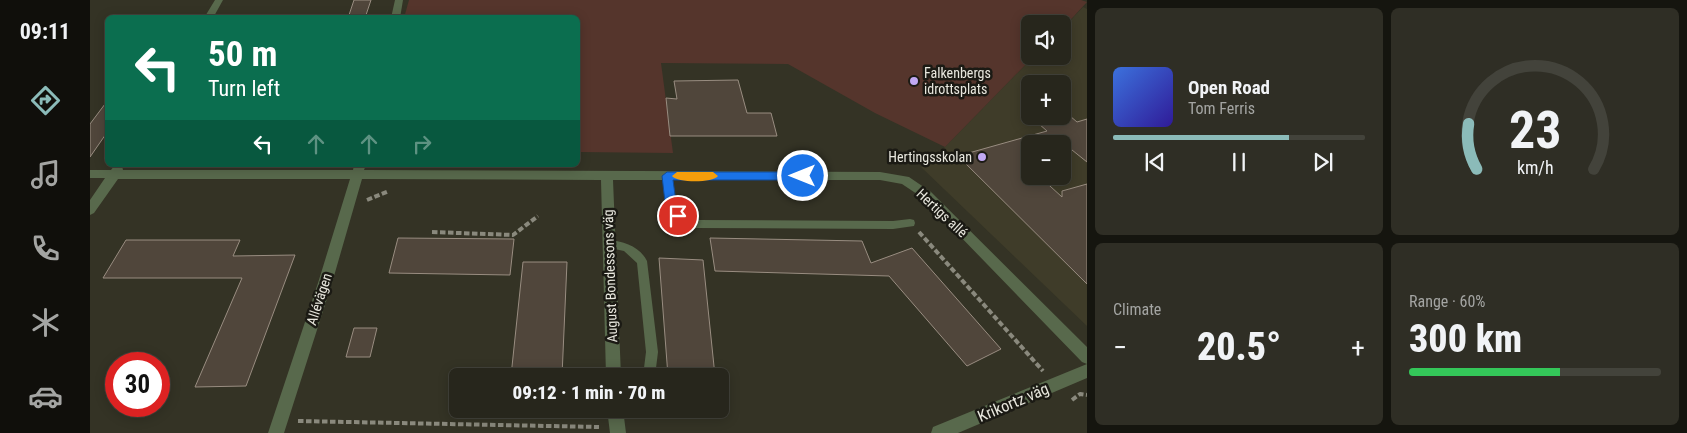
<!DOCTYPE html>
<html lang="en">
<head>
<meta charset="utf-8">
<style>
	body { margin:0; font-family:"Roboto Condensed",sans-serif; background:#2f2e25; color:#f1f3f6; height:100vh; display:flex; flex-direction:column; font-size:19px; white-space:nowrap }
	* { box-sizing:border-box; margin:0 }
	p { font-size:16px; color:#a4a5a3 }
	.icon { flex:none; width:28px; height:28px; fill:none; stroke:currentColor; stroke-width:2; stroke-linecap:round; stroke-linejoin:round }
	.map { position:relative; flex:1; overflow:hidden }
	.sheet { display:flex; flex-direction:column; gap:8px; padding:8px; background:#15150f; width:600px }
	.sheet>* { flex:none }
	.guide { position:absolute; left:15px; top:15px; width:475px; height:152px; border-radius:8px; box-shadow:0 2px 12px #0003,0 0 0 1px #43433b; background:#0b6e4f; color:#fff; overflow:hidden }
	.buttons { position:absolute; left:931px; top:15px; display:grid; gap:10px }
	.buttons a { display:grid; place-items:center; width:50px; height:50px; border-radius:8px; background:#27261c; box-shadow:0 2px 12px #0003,0 0 0 1px #43433b; font-size:25px }
	.speed { position:absolute; left:15px; top:352px; display:flex; gap:10px; font-size:25px; font-weight:700; text-align:center }
	.speed>* { display:grid; place-content:center; width:65px; height:65px; border-radius:50%; background:#27261c; box-shadow:0 2px 12px #0003,0 0 0 1px #43433b; line-height:1 }
	.speed .limit { border:8px solid #d22; background:#fff; color:#111 }
	.pin { position:absolute; display:grid; place-items:center; width:42px; height:42px; color:#fff; margin:-21px; border:2px solid #fff; border-radius:50%; box-shadow:0 1px 5px #0007 }
	.me { position:absolute; width:55px; margin:-28px; rotate:270deg; stroke-linejoin:round; filter:drop-shadow(0 0 4px #0008) }
	.turn { display:flex; align-items:center; gap:18px; height:105px; padding:0 20px; font-size:22px }
	.turn .icon { width:65px; height:65px; stroke-width:2.5 }
	.turn b { display:block; font-size:35px; line-height:42px }
	.lanes { display:flex; align-items:center; height:48px; padding:0 20px; background:#0003; justify-content:center; gap:25px; direction:ltr }
	.lanes .off { opacity:.35 }
	.big { font-size:38px; font-weight:800; line-height:1.1 }
	.sheet .tile { flex:1; display:flex; flex-direction:column; justify-content:center; gap:8px; min-width:0; padding:0 18px; border-radius:8px; background:#2f2e25 }
	.sheet .dial { align-items:center; gap:0 }
	.dial svg { height:130px; overflow:visible; fill:none; stroke:#43433b; stroke-width:7; stroke-linecap:round; text-anchor:middle }
	.dial text { fill:#f1f3f6; stroke:none }
	.song { display:flex; align-items:center; gap:15px }
	.cover { width:60px; height:60px; border-radius:8px; background:linear-gradient(135deg,hsl(220 70% 55%),hsl(250 70% 35%)) }
	.played { height:5px; border-radius:2px; background:linear-gradient(90deg,#8bbbb9 70%,#43433b 70%) }
	.keys { display:flex; justify-content:space-around; direction:ltr }
	.heat { display:flex; justify-content:space-between; align-items:center; font-size:28px; direction:ltr }
	.charge { height:8px; border-radius:4px; background:linear-gradient(90deg,#34c759 60%,#43433b 0) }
	.sheet .tiles { flex:1; display:grid; gap:8px; grid-template-columns:repeat(2,1fr) }
	.trip { position:absolute; left:359px; top:368px; width:280px; height:50px; border-radius:8px; background:#27261c; box-shadow:0 2px 12px #0003,0 0 0 1px #43433b; font-weight:800; line-height:50px; text-align:center }
	main { display:flex; flex:1; min-height:0 }
	.tabs { display:flex; flex-direction:column; width:90px; justify-content:space-around; align-items:center; background:#100f0b; color:#a4a5a3 }
	.tabs .icon { width:35px; height:35px }
	.tabs .selected { color:#8bbbb9 }
	.tabs b { font-size:22px; color:#f1f3f6 }
	.map>svg:first-child { display:block }
	.built { fill:#3f3c29; fill-rule:evenodd }
	.green { fill:#55352c }
	.building { fill:#50463b; stroke:#998d81 }
	.lines { fill:none; stroke-linecap:round; stroke-linejoin:round }
	.path { stroke:#8a897d; stroke-width:4; stroke-dasharray:5.5 2.5; stroke-linecap:butt }
	.lane { fill:#58694c; fill-rule:evenodd }
	.street { fill:#58694c; fill-rule:evenodd }
	.route { fill:#1a73e8; stroke:#114b97 }
	.slow { fill:#f59e0b }
	.poi-dot { fill:#c1a8f3; stroke:#1b1a14; stroke-width:2 }
	.labels { text-anchor:middle; stroke-width:5; stroke-linejoin:round; paint-order:stroke }
	.poi-label { font-size:14px; fill:#e9e8df; stroke:#1b1a14; text-anchor:start }
	.street-label { font-size:14px; fill:#e9e8df; stroke:#1b1a14 }
	.near-street-label { font-size:16px; fill:#e9e8df; stroke:#1b1a14 }
</style>
</head>
<body>
<main>
<nav class="tabs">
<b>09:11</b>
<svg class="icon selected" aria-label="directions" viewBox="0 0 24 24"><path d="M12 3l9 9-9 9-9-9zM9 14v-3h6M13 9l2 2-2 2"/></svg>
<svg class="icon" aria-label="music" viewBox="0 0 24 24"><path d="M9 18V5l10-2v13"/><circle cx="6" cy="18" r="3"/><circle cx="16" cy="16" r="3"/></svg>
<svg class="icon" aria-label="phone" viewBox="0 0 24 24"><path d="M5 4h4l2 5-3 2q2 4 5 5l2-3 5 2v4C11 20 4 13 5 4z"/></svg>
<svg class="icon" aria-label="climate" viewBox="0 0 24 24"><path d="M12 3v18M4 7l16 10M4 17L20 7"/></svg>
<svg class="icon" aria-label="car" viewBox="0 0 24 24"><path d="M5 17H2v-5l4-1 3-4h7l3 4 3 1v5h-3M9 17h6M6 11h13"/><circle cx="7" cy="17" r="2"/><circle cx="17" cy="17" r="2"/></svg>
</nav>
<div class="map">
<svg width="997" height="433" viewBox="0 0 997 433">
	<rect width="100%" height="100%" fill="#343325"/>
	<!-- built -->
	<path class="built" d="M993 7 997 9V326L831 167 855 147 944 56H972L973 28ZM940 84H972V116H940ZM940 144H972V176H940Z"/>
	<!-- green -->
	<path class="green" d="M319 0H991L997 2 973 28 972 24H940V56H944L855 147 785 113 698 64 571 63 583 153 488 152V18H314Z"/>
	<!-- building -->
	<path class="building" d="M264 0H281L275 18H258Z
		M648 80 657 113H681L687 136H580L576 98 587 99 584 81Z
		M18 100V131L0 157V124Z
		M940 116H980L987 122 997 119V162L982 150 972 152V144H940V162L935 164 940 168V176H949L972 197V191L997 184V284L868 156 957 131Z
		M308 238 424 239 420 275 299 273Z
		M620 238 772 241 781 263 822 248 911 349 877 366 799 276 625 271Z
		M36 240H150L143 256 205 255 156 386 105 387 152 278H13Z
		M569 258 613 260 625 376H578Z
		M433 262H477L472 376H421Z
		M264 328H287L280 357H256Z"/>
	<g class="lines">
		<!-- path -->
		<path class="path" d="M277 200 299 191
			M342 232 423 235 448 216
			M829 232 953 371
			M982 400 990 394 997 395
			M208 421 509 427"/>
		<!-- lane -->
		<path class="lane" d="M577 172 582 176C585 200 582 208 605 220L803 221 820 219 824 220 825 223 824 226 803 229 604 228C575 218 576 203 572 176Z
			M519 240C534 241 550 247 557 261L568 352 565 376H553L556 352 547 263 534 251 515 247 514 244 515 241Z"/>
		<!-- street -->
		<path class="street" d="M125 0H133L123 18H114Z
			M305 0H313L310 18H301Z
			M29 165 32 166 33 170H263L264 165H276L274 170 790 172 819 177 841 192 997 347V378L868 433H841L843 427 997 364 992 362 833 198 812 184 790 180H523L531 376H516L511 180 272 179 242 283 194 433H178L228 283 260 179H28L4 213 0 215V200L15 178H0V170H21L24 166Z
			M517 409H533L536 433H520Z"/>
	</g>
	<!-- route -->
	<path class="route" d="M577 172H713L718 176 713 180H583L586 202 594 216 588 220 584 219 575 202 572 176Z"/>
	<!-- slow -->
	<path class="slow" d="M587 172H623L628 176C623 183 587 183 582 176Z"/>
	<!-- markers -->
	<g class="poi-dot">
		<circle cx="824" cy="81" r="5"/>
		<circle cx="892" cy="157" r="5"/>
	</g>
	<g class="labels">
		<!-- poi labels -->
		<g class="poi-label">
			<text x="834" y="78">Falkenbergs<tspan x="834" dy="16">idrottsplats</tspan></text>
			<text x="882" y="162" text-anchor="end">Hertingsskolan</text>
		</g>
		<!-- street labels -->
		<g class="street-label">
			<text transform="translate(852 213) rotate(43)" y="5">Hertigs allé</text>
			<text transform="translate(520 276) rotate(-92)" y="5">August Bondessons väg</text>
			<text transform="translate(229 299) rotate(-72)" y="5">Allévägen</text>
		</g>
		<!-- near-street labels -->
		<g class="near-street-label">
			<text transform="translate(923 402) rotate(-23)" y="6">Krikortz väg</text>
		</g>
	</g>
</svg>
<div class="buttons">
<a><svg class="icon" aria-label="sound" viewBox="0 0 24 24"><path d="M4 9h4l5-4v14l-5-4H4zM17 9q2 3 0 6"/></svg></a>
<a>+</a>
<a>−</a>
</div>
<div class="speed"><div class="limit">30</div></div>
<div class="pin" style="left:588px;top:216px;background:#d93025"><svg class="icon" aria-label="arrive" viewBox="0 0 24 24"><path d="M6 21V4h12l-3 4 3 4H6"/></svg></div>
<svg class="me" style="left:713px;top:176px" viewBox="-20 -20 40 40"><circle r="17" fill="#1a73e8" stroke="#fff" stroke-width="3"/><path d="M0-11L8 9 0 5-8 9z" fill="#fff"/></svg>
<div class="trip">09:12 · 1 min · 70 m</div>
<div class="guide">
<div class="turn"><svg class="icon" aria-label="left" viewBox="0 0 24 24"><path d="M17 20v-9H6M10 6l-5 5 5 5"/></svg><div><b>50 m</b>Turn left</div></div>
<div class="lanes"><svg class="icon" aria-label="left" viewBox="0 0 24 24"><path d="M17 20v-9H6M10 6l-5 5 5 5"/></svg><svg class="icon off" aria-label="ahead" viewBox="0 0 24 24"><path d="M12 20V5M6 11l6-6 6 6"/></svg><svg class="icon off" aria-label="ahead" viewBox="0 0 24 24"><path d="M12 20V5M6 11l6-6 6 6"/></svg><svg class="icon off" aria-label="right" viewBox="0 0 24 24"><path d="M7 20v-9h11M14 6l5 5-5 5"/></svg></div>
</div>
</div>
<section class="sheet">
<div class="tiles">
<div class="tile">
<div class="song"><i class="cover"></i><div><b>Open Road</b><p>Tom Ferris</p></div></div>
<div class="played"></div>
<div class="keys"><svg class="icon" aria-label="previous" viewBox="0 0 24 24"><path d="M18 5L8 12l10 7zM5 5v14"/></svg><svg class="icon" aria-label="pause" viewBox="0 0 24 24"><path d="M8 5v14M16 5v14"/></svg><svg class="icon" aria-label="next" viewBox="0 0 24 24"><path d="M6 5l10 7-10 7zM19 5v14"/></svg></div>
</div>
<div class="tile dial"><svg viewBox="0 0 100 80">
<path d="M14 69A42 42 0 1 1 86 69"/>
<path d="M14 69A42 42 0 0 1 9 41" stroke="#8bbbb9"/>
<text x="50" y="56" font-size="32" font-weight="700">23</text>
<text x="50" y="72" font-size="11">km/h</text>
</svg></div>
<div class="tile"><p>Climate</p>
<div class="heat"><a>−</a><b class="big">20.5°</b><a>+</a></div>
</div>
<div class="tile"><p>Range · 60%</p><b class="big">300 km</b><div class="charge"></div></div>
</div>
</section>
</main>
</body>
</html>
